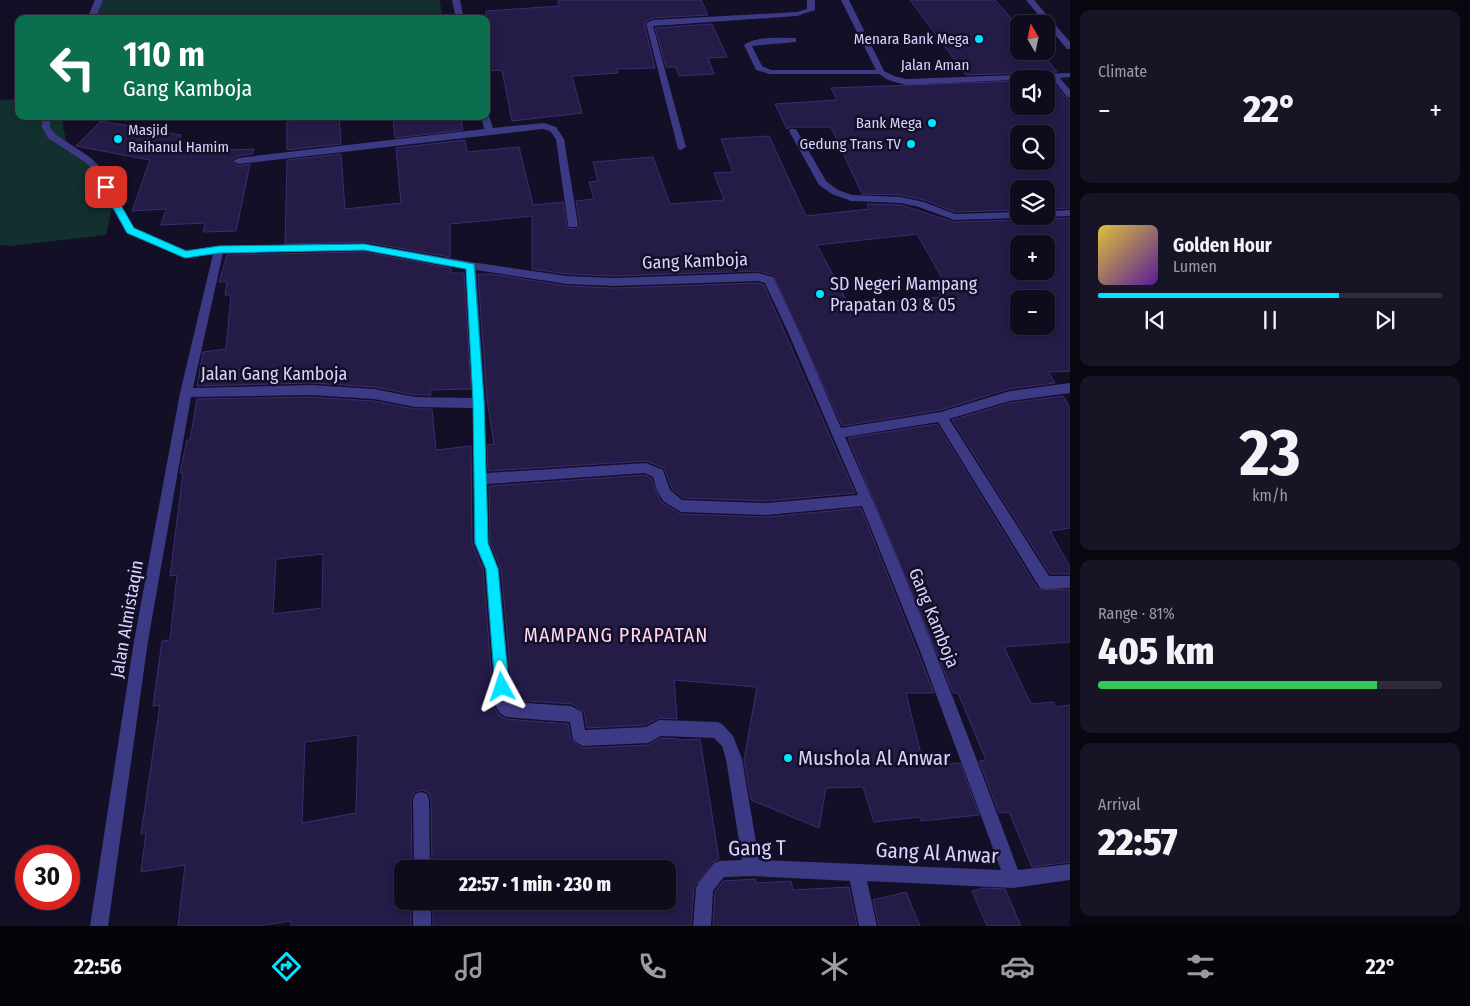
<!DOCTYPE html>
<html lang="en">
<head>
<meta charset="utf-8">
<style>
	body { margin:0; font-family:"Fira Sans Condensed",sans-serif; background:#171425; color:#f1f3f6; height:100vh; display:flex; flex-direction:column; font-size:19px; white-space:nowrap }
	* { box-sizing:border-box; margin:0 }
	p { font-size:16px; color:#9b9ba3 }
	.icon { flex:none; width:28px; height:28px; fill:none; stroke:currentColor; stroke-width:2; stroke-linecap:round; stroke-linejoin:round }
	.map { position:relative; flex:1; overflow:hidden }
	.panel { display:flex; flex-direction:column; gap:10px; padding:10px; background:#08060f; width:400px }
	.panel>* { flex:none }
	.hud { position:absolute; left:15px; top:15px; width:475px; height:105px; border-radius:10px; box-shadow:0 2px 8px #0003,0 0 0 1px #2e2b3b; background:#0b6e4f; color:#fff; overflow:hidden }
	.needle { width:32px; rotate:351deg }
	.controls { position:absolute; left:1010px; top:15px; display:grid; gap:10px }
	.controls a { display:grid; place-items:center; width:45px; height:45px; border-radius:10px; background:#0e0b1c; box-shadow:0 2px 8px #0003,0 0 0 1px #2e2b3b; font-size:25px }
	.speed { position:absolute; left:15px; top:845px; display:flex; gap:10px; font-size:25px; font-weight:700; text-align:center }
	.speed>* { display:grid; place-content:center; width:65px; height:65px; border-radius:50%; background:#0e0b1c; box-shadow:0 2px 8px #0003,0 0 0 1px #2e2b3b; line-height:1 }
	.speed .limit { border:8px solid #d22; background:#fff; color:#111 }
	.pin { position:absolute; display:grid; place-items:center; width:42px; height:42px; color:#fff; margin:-21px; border-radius:10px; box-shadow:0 2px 8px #0006 }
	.me { position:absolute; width:55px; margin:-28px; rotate:355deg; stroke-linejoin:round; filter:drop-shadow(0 0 4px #0008) }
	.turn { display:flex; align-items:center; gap:18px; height:105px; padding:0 25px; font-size:22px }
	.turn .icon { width:65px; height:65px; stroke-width:2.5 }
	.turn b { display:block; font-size:35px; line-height:42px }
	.big { font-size:38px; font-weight:800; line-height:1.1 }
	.panel .widget { flex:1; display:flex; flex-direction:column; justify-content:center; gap:8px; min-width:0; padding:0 18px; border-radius:10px; background:#171425 }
	.panel .dial { align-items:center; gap:0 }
	.dial b { font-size:65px; line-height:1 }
	.song { display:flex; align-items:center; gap:15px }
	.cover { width:60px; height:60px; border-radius:8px; background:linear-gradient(135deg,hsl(50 70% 55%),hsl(270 70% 35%)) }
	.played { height:5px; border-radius:2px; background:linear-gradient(90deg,#00e5ff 70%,#2e2b3b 70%) }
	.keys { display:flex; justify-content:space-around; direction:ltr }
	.heat { display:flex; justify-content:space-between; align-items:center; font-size:28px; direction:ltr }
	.charge { height:8px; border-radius:4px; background:linear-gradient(90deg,#34c759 81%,#2e2b3b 0) }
	.trip { position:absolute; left:394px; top:860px; width:282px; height:50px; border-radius:10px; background:#0e0b1c; box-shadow:0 2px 8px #0003,0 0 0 1px #2e2b3b; font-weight:800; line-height:50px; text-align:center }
	.menu { display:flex; height:80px; justify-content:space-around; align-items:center; background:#06040b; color:#9b9ba3 }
	.menu .icon { width:35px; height:35px }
	.menu .selected { color:#00e5ff }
	.menu b { font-size:22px; color:#f1f3f6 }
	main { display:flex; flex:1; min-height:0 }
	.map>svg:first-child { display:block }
	.green { fill:#12302f }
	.building { fill:#241b47; stroke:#3b2d73; fill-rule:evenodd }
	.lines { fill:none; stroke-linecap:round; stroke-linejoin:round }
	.lane { fill:#3d3a85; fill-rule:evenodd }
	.street { fill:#3d3a85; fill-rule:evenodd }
	.route { fill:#00e5ff; stroke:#0095a6 }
	.poi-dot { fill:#00e5ff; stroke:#130f26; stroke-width:2 }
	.labels { text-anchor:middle; stroke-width:5; stroke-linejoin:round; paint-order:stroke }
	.far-poi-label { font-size:15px; fill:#d9d4ff; stroke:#130f26; text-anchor:end }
	.far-street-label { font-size:15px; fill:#d9d4ff; stroke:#130f26 }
	.street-label { font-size:18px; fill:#d9d4ff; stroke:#130f26 }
	.poi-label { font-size:18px; fill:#d9d4ff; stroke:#130f26; text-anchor:start }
	.quarter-label { font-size:20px; letter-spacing:1px; fill:#ffd6f0; stroke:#130f26 }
	.near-poi-label { font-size:21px; fill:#d9d4ff; stroke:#130f26; text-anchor:start }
	.near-street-label { font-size:21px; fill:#d9d4ff; stroke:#130f26 }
</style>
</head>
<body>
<main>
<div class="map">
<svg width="1070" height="926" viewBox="0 0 1070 926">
	<rect width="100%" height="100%" fill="#130f26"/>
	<!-- green -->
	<path class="green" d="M95 0H440L442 19H88Z
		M19 99V116H62L66 144 116 189 106 235 10 246 0 245V100Z"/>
	<!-- building -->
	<path class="building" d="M558 0H701L708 15 653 18 644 22 655 68 616 69 618 73 572 76 582 113 512 121 502 70 490 71 486 52V11L559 6Z
		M910 0H995L1019 27V51H1040L1057 72 966 75Z
		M712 24 727 57 708 58 714 74 679 76 676 67H666L655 28Z
		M1046 80H1051L1066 98 1070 100V208L1046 209V189H1019V210L955 212 924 200 901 195 862 194 831 127H790L787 129 775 104 837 100 831 88 1019 81V106H1046ZM1019 134H1046V161H1019Z
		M309 116H339L341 144 287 150V121L309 120Z
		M393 116H460L463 130 395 138Z
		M101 121 181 135 176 152 254 149 252 154 238 156 231 160 237 166 250 164 236 231 203 232 205 223 161 225 166 209 132 211 150 160 76 146Z
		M769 136 806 216 869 209 867 204 901 205 954 222 1019 220 1025 216H1041L1046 219 1070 218V371L1048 372 1055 383 1009 389 941 410 842 426 773 275 758 271 614 276 567 274 532 269V216L450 224V257L365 242 285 244 287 160 341 154 345 209 401 203 396 148 465 140 467 152 519 147 533 205 563 202 567 228 577 229 580 225 576 201 594 199 589 182 598 181 593 162 653 157 670 204 724 200 714 173 733 172 721 139ZM917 234 946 285 935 286 941 297 849 305 817 245ZM1019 244H1046V271H1019ZM1019 299H1046V326H1019Z
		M365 252 451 268V273H464L471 389 430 390 431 395H415L374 387 311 383 197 386 203 352 226 349 231 295H225L227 282H219L227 255Z
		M478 274H492L567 286 614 288 758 283 764 285 855 493 767 501 683 498 672 489 664 468 646 461 488 471 487 445 494 444 487 400Z
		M1063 396 1070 408V528L1050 531 1070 567V574H1050L952 420 1010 403Z
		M311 397 374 401 415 409H432L436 450 471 446 472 543 483 569 494 707 500 716 506 719 568 724 571 740 582 748 648 745 661 738 679 739V740L700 739 719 859 713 862 694 887 691 926H433V901H668V869H432L431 800 429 793 422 790 414 792 411 800 412 869H402V901H411V926H291V921L258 926H178L185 865 141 872 146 833 141 834 160 705 153 706 162 641 170 640 177 575 170 576 183 473H180L187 440H190L197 399ZM323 554 322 608 273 614 276 559ZM358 735 356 813 302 823 305 742Z
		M937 424 1038 589 1070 590V642L1004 647 1031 704 1053 702 1056 707 1070 705V862L1032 867 1009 812 999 813 979 761 986 760 958 693H953L848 438Z
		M645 475 651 478 661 502 681 514 767 517 861 508 934 693H906L924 767 960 763 979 815 921 821 920 817 874 822 863 787 826 788 819 828 751 800 744 760 757 687 674 680 677 719 659 718 645 725 587 728 584 712 572 704 513 700 501 569 490 543 489 486Z
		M755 879 756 883 791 881 793 890 849 887 857 926H713L715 892 723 881Z
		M983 888 1005 889 1021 926H987L972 891Z
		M906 892 920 926H879L873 900Z"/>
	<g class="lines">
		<!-- lane -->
		<path class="lane" d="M841 0H849L884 71 894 76 906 79 1070 73V77L1060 78 1070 90V98L1067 97 1052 78 906 85 888 80 879 74H770L756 70 744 45C756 36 778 38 793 38H796V42L752 46 762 66 771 70H876Z
			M1026 0H1034L1070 42V49H1067Z
			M790 129H796L826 181 838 190 852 195 901 197 924 202 955 214 1019 212V216H1023L1019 218 954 220 919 207 901 203 851 201 832 194 819 185 789 131Z
			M1070 210V216L1046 217 1043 216H1046V211Z"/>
		<!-- street -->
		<path class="street" d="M95 0H103L95 19H87Z
			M452 0H460L464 19H456Z
			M807 0H815V10L797 16 653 26 686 147 681 150 678 149 646 23 653 20 797 12 807 9Z
			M486 114 489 116 493 128 544 123 556 127 564 139 578 225 577 227H569L568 225 556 139 550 131 543 129 238 164 233 161 238 158 484 129 481 116H486Z
			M43 116H51L50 127 55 134 91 158 102 169 134 228 186 250 219 247 365 244 471 262 567 276 614 278 758 273 773 277 799 332 841 428 941 412 1010 391 1070 383V393L1010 401 949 419 1049 576H1070V588L1045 589 1040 588 938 422 845 437C908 578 964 724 1018 870L1070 864V880L1013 888 867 881 877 926H859L850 881 752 876 724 877 713 891 711 926H693L696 888 699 882 714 863 720 861 742 860 726 759 722 746 714 738 661 736 648 743 582 746 573 740 570 722 506 717 501 714 496 707 485 569 474 543 473 408 415 407 374 399 311 395 191 397 148 641 108 926H90L134 641 180 393 213 254 185 258 126 232 109 203 95 172 85 162 48 138 42 127ZM365 250 466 269 473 398 415 397 374 389 311 385 193 388 223 253ZM476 270 567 284 614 286 758 281 765 283 788 332 858 495 767 503 682 500 670 490 663 470 646 463 486 473 485 403ZM645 473 653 477 657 490 663 501 681 512 767 515 862 506 919 648 1001 870 759 860 742 759 733 736 723 725 718 722 659 720 646 727 585 730 582 712 571 706 511 702 499 569 488 543 487 484Z
			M421 792 427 794 429 800 430 869H414L413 800 415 794Z
			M413 901H431V926H413Z"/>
	</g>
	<!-- route -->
	<path class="route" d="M103 185H109L134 228 186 251 219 246 364 244 474 264 484 402 488 543 498 569 509 687 507 692 502 694 497 692 495 687 486 569 475 543 473 402 466 269 364 250 219 253 185 258 127 233 102 187Z"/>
	<!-- markers -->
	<g class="poi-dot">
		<circle cx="979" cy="39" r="5"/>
		<circle cx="932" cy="123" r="5"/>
		<circle cx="118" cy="139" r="5"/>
		<circle cx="911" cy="144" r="5"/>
		<circle cx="820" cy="294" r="5"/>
		<circle cx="788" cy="758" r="5"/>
	</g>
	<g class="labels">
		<!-- far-poi labels -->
		<g class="far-poi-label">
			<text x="969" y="44">Menara Bank Mega</text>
			<text x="922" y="128">Bank Mega</text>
			<text x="128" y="135" text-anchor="start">Masjid<tspan x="128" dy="17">Raihanul Hamim</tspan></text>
			<text x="901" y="149">Gedung Trans TV</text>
		</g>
		<!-- far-street labels -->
		<g class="far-street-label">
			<text x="935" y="70">Jalan Aman</text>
		</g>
		<!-- street labels -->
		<g class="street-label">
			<text transform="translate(695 261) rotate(-2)" y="6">Gang Kamboja</text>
			<text x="274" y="380">Jalan Gang Kamboja</text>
			<text transform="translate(934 618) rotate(68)" y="6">Gang Kamboja</text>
			<text transform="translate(127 619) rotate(-80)" y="6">Jalan Almistaqin</text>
		</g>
		<!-- poi labels -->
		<g class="poi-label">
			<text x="830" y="290">SD Negeri Mampang<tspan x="830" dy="21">Prapatan 03 &amp; 05</tspan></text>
		</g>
		<!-- quarter labels -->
		<g class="quarter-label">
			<text x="616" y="642">MAMPANG PRAPATAN</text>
		</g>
		<!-- near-poi labels -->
		<g class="near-poi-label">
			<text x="798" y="765">Mushola Al Anwar</text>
		</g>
		<!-- near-street labels -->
		<g class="near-street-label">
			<text transform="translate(757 848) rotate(-1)" y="7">Gang T</text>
			<text transform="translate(937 853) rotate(3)" y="7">Gang Al Anwar</text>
		</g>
	</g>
</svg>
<div class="controls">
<a><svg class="needle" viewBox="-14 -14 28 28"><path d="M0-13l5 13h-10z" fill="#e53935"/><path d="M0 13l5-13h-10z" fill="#9b9ba3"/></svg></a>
<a><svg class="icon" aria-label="sound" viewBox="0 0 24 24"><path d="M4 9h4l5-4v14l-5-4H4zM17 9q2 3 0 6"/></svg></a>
<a><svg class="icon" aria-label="search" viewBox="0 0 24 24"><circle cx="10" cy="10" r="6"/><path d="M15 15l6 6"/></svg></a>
<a><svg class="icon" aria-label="layers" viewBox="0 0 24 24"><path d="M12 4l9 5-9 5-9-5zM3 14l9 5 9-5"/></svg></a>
<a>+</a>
<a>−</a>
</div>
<div class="speed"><div class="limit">30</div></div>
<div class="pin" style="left:106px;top:187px;background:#d93025"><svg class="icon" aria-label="arrive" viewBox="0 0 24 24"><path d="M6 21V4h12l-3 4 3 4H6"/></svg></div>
<svg class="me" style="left:502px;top:687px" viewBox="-20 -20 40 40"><path d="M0-17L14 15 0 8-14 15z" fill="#00e5ff" stroke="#fff" stroke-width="4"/></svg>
<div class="trip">22:57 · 1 min · 230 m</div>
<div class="hud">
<div class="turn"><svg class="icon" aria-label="left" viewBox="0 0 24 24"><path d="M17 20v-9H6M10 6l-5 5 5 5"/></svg><div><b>110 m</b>Gang Kamboja</div></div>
</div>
</div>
<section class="panel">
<div class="widget"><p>Climate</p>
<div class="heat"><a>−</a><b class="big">22°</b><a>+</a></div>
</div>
<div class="widget">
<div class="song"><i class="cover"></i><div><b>Golden Hour</b><p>Lumen</p></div></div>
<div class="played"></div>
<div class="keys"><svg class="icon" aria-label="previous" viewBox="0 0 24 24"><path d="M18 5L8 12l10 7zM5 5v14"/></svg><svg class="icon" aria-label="pause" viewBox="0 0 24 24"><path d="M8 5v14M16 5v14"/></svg><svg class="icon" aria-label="next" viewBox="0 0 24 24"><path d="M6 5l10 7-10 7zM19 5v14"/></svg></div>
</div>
<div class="widget dial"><b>23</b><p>km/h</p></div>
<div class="widget"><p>Range · 81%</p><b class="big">405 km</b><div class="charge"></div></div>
<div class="widget"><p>Arrival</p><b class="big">22:57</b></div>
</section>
</main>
<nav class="menu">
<b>22:56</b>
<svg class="icon selected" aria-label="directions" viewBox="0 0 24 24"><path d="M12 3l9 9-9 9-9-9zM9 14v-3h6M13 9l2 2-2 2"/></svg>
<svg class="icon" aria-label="music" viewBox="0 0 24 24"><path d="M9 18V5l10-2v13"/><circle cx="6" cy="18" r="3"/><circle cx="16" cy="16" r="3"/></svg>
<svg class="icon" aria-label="phone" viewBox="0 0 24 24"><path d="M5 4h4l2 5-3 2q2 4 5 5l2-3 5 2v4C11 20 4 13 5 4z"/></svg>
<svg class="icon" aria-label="climate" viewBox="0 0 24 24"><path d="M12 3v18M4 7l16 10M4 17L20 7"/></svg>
<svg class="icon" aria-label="car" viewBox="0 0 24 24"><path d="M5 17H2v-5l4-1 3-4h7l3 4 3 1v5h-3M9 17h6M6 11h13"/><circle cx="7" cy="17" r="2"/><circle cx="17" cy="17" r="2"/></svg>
<svg class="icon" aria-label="filters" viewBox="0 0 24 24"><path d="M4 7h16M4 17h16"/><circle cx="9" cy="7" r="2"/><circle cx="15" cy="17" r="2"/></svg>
<b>22°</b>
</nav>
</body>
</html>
